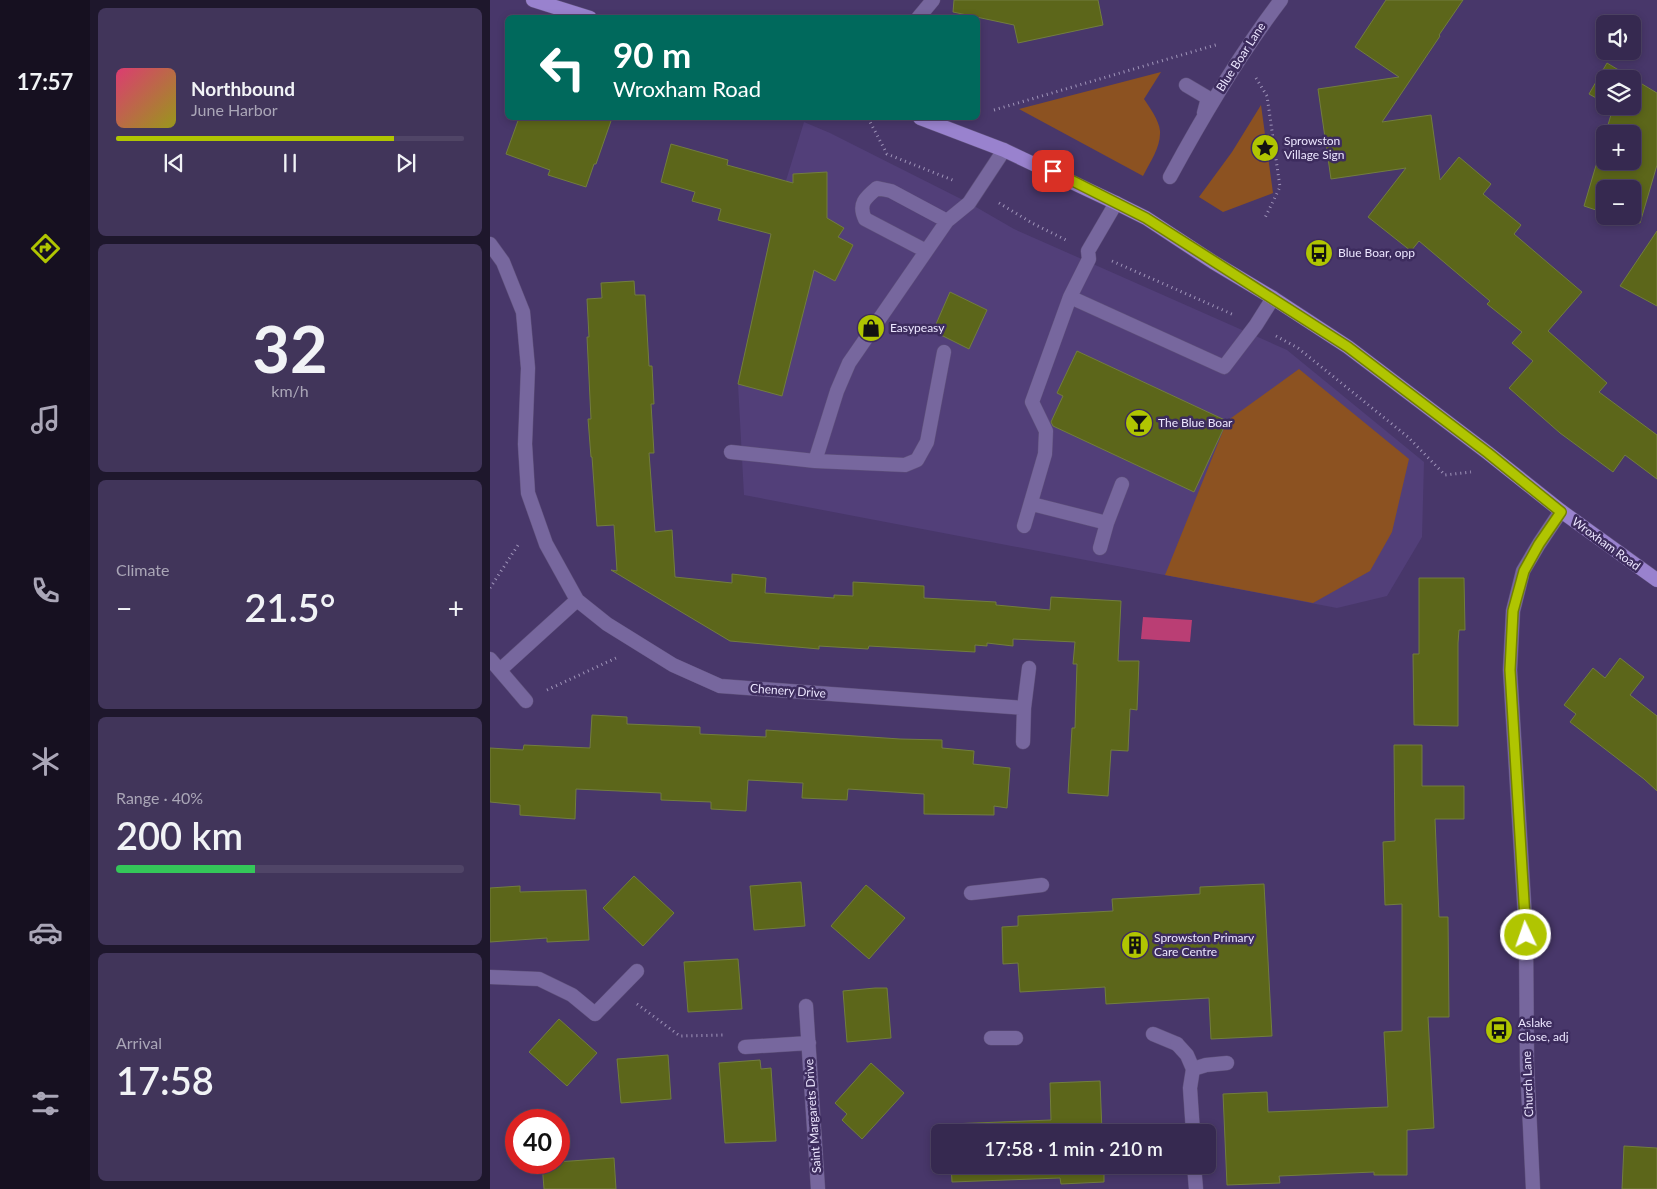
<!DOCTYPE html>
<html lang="en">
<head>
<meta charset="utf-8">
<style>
	body { margin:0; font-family:Lato,sans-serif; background:#41355a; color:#f1f3f6; height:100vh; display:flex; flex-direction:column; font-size:19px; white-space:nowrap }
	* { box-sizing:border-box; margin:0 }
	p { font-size:16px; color:#aaa6b7 }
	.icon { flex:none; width:28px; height:28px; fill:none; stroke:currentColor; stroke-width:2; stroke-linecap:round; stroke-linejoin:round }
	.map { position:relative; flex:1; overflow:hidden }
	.details { display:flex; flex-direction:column; gap:8px; padding:8px; background:#1e172c; width:400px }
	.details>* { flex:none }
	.top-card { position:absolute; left:15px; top:15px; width:475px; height:105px; border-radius:8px; box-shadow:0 2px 8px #0003,0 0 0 1px #504567; background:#00695c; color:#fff; overflow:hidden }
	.fabs { position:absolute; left:1106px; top:15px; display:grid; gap:10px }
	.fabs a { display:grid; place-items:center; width:45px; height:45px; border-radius:8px; background:#362950; box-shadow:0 2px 8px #0003,0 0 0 1px #504567; font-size:25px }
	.speed { position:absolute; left:15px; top:1109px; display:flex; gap:10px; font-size:25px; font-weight:700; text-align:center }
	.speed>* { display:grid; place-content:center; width:65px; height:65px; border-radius:50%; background:#362950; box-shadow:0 2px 8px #0003,0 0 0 1px #504567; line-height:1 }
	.speed .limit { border:8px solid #d22; background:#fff; color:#111 }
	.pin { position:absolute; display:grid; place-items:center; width:42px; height:42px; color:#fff; margin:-21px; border-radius:10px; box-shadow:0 2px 8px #0006 }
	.me { position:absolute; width:55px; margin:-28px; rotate:357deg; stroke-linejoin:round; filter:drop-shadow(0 0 4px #0008) }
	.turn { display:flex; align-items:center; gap:18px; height:105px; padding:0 25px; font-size:22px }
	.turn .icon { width:65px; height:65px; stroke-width:2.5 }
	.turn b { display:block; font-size:35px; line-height:42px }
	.big { font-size:38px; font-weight:600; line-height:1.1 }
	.details .widget { flex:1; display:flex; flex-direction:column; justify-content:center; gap:8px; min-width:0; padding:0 18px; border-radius:8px; background:#41355a }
	.details .dial { align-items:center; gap:0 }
	.dial b { font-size:65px; line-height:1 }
	.song { display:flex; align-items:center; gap:15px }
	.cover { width:60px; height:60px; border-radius:8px; background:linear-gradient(135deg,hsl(340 70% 55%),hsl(60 70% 35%)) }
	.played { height:5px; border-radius:2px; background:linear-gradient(90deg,#b0c501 80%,#504567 80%) }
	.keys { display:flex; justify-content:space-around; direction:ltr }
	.heat { display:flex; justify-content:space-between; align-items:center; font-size:28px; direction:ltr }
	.charge { height:8px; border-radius:4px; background:linear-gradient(90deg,#34c759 40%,#504567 0) }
	.trip { position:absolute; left:441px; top:1124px; width:285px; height:50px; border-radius:8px; background:#362950; box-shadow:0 2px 8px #0003,0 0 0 1px #504567; font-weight:600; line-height:50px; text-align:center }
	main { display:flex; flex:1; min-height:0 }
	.menu { display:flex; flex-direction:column; width:90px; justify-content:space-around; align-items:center; background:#161020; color:#aaa6b7 }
	.menu .icon { width:35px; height:35px }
	.menu .selected { color:#b0c501 }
	.menu b { font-size:22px; color:#f1f3f6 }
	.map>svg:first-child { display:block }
	.built { fill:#523f79 }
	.green { fill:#8c5221 }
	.water { fill:#ba3e74 }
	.building { fill:#5c661a; stroke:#727d3f; fill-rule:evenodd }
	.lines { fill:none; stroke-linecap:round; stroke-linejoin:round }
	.service-casing { stroke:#5f517b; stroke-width:15 }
	.minor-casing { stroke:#5f517b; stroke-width:15 }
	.tertiary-casing { stroke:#5f517b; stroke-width:15 }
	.primary-casing { stroke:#5f517b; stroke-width:15 }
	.path { stroke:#a095ba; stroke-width:3; stroke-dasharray:1 4; stroke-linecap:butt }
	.service { stroke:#77679e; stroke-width:14 }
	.minor { stroke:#77679e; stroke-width:14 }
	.tertiary { stroke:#77679e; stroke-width:14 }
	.primary { stroke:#9982ce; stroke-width:14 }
	.route-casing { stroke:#728001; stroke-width:12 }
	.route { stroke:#b0c501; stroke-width:9 }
	.labels { text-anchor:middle; stroke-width:5; stroke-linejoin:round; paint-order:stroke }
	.street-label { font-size:12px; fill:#ece6ff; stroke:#3d2c5e }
	.poi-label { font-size:12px; fill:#ece6ff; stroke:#3d2c5e; text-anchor:start }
</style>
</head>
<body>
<main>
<nav class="menu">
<b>17:57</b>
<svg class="icon selected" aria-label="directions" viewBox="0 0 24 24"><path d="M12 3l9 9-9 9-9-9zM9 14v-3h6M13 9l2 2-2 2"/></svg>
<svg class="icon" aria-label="music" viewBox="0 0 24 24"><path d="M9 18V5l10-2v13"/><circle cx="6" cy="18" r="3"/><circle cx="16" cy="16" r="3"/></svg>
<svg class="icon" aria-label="phone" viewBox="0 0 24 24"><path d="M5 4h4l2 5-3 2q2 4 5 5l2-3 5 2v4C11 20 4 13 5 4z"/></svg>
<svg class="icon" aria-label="climate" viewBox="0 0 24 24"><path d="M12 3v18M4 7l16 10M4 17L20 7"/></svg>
<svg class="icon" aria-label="car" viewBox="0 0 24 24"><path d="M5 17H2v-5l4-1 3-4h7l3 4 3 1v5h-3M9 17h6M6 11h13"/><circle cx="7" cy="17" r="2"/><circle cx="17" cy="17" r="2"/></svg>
<svg class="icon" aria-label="filters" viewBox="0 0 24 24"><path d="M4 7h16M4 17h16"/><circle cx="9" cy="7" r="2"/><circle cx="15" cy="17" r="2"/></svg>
</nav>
<section class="details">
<div class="widget">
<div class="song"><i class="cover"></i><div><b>Northbound</b><p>June Harbor</p></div></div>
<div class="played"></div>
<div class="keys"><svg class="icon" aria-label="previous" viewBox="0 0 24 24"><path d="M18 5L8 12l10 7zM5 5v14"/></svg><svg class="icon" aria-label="pause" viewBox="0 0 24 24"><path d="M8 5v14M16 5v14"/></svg><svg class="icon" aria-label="next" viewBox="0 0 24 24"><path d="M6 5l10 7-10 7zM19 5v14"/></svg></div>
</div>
<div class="widget dial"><b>32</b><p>km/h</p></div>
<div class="widget"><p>Climate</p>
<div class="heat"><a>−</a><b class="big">21.5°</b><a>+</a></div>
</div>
<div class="widget"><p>Range · 40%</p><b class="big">200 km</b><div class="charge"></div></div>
<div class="widget"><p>Arrival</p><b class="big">17:58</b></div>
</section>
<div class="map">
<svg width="1167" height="1189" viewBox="0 0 1167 1189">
	<rect width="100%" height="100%" fill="#48376a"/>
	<!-- built -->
	<path class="built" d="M314 122 340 133 479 203 524 229 797 350 934 462 932 537 897 596 847 608 254 495 248 384 283 223Z"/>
	<!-- green -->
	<path class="green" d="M671 72 654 99C660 108 669 120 670 131 671 147 660 162 653 176L529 109Z
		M771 105 783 193 733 212 709 197 742 152Z
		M809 369 919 459 902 532 880 571 823 603 675 575 737 421Z"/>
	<!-- water -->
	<path class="water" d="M653 617 702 620 700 642 651 639Z"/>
	<!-- building -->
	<path class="building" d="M464 0H608L613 25 528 43 524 25 463 12Z
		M896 0H973L949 35 950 36 892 122 941 115 950 180 969 157 1001 184 993 194 1031 225 1024 234 1092 292 1058 331 1117 383 1109 392 1167 435V479L1135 455 1123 472 1070 433 1019 388 1043 361 1022 343 1032 332 997 304 1000 301 929 241 921 251 878 217 916 168 841 179 828 89 909 77 865 47Z
		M1117 63 1167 93V165L1150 223 1127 216H1142V189H1115V213L1094 206 1123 108 1121 106H1142V79H1115V103L1099 94ZM1115 134H1142V161H1115Z
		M29 118H122L106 164H104L96 187 58 175 60 170 16 154Z
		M181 144 238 160 237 165 303 183V174L337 172V218L354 228 348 237 363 245 345 281 324 270 292 396 248 384 281 234 228 220 231 209 202 201 205 192 171 182Z
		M1167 231V306L1130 286Z
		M144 281 145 295H155L159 366H162L164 404H161L164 453H159L165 532 182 530 185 577 242 583V574L276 578 275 593 344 598V595L363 596V582L434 586V598L506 602V605L560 610 561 597 631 601 628 661H649L647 710 640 709 638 751 621 750 618 796 578 793 582 728H585L587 664H583L585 642 523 639V646L497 643V646L485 645V652L379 646 378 649 329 646V649L240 641 121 570 127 571 124 525 107 526 102 457H101L98 419H101L97 337H99L97 299 112 298 111 283Z
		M460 292 497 310 479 349 443 331Z
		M587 351 737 421 704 492 563 426 561 422 573 396 567 393Z
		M929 578H974L975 630H969L968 643V726L924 725 923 654H929Z
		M1130 658 1154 677 1140 695 1167 716V791L1154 779 1080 722 1086 714 1074 705 1103 668 1115 678Z
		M102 715 137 717V724L210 727V734L276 737V730L410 739 452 740V748L484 751 483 764 520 768 517 808 504 806V815L434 814V794L358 789 357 800 312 798 313 783 258 780 256 811 221 809V802L171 800V793L86 789 85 819 30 815V805L0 802V748L33 750 34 745 100 748Z
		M904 745H932V786H974V819H945L949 917H958L959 1017H938L944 1128 917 1130V1175H884V1172L789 1176 790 1183 737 1185 733 1094 777 1092 778 1112 898 1107 894 1032 912 1031V904L895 905 893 842 905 841Z
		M144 876 184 913 153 946 113 908Z
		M311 882 315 926 264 930 260 886Z
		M774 884 782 1036 721 1039 719 998 616 1004 615 987 530 992 528 963 513 964 512 927 528 926V916L623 911 622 899 710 894V887Z
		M376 885 415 918 379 959 341 926Z
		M30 886V892L96 890 99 940 57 942V938L0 942V888Z
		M248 959 252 1009 198 1012 194 962Z
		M385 988H397L401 1038 357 1042 353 991Z
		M69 1019 107 1053 77 1086 39 1052Z
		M178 1055 181 1099 131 1103 127 1059Z
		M270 1060 271 1069 281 1068 286 1141 235 1143 229 1063Z
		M381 1063 414 1093 372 1139 352 1120 357 1114 345 1103Z
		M610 1081 612 1132H460V1124L561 1120 560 1083Z
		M1134 1146 1167 1148V1189H1132Z
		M124 1158 126 1189H54L52 1163Z
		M461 1165H614V1182L571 1184 570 1178 462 1182Z"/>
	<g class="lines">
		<!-- service casing -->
		<g class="service-casing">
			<path id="service" d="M626 203 598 251 599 259 580 297 734 367 766 325 783 298
				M436 251 375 219C368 204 375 198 387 188L401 191 457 221
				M241 452 325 461 415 465 427 460 437 442 454 352
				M325 461 347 391 359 363 457 221 479 203 514 150
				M542 504 617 523 632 484
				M534 526 555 454 556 431 542 402 580 297
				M610 548 617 523
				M481 893 552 885
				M663 1034 687 1044
				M501 1038H526"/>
		</g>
		<!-- minor casing -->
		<g class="minor-casing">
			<path id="minor" d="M428 18 443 0
				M696 85 718 98 714 113
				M680 177C713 116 749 55 791 0
				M0 244 13 262 33 312 38 368 35 444 38 493 56 544 87 600 117 624 183 665 230 686 534 708 539 668
				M0 659 36 701
				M10 670 87 600
				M533 742 534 708
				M0 977 49 979 82 995 105 1014 147 971
				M316 1006 328 1189
				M687 1044 697 1055 703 1069
				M255 1047 319 1043
				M703 1132 700 1088 703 1069 716 1065 737 1063
				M704 1165 706 1189"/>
		</g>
		<!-- tertiary casing -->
		<g class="tertiary-casing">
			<path id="tertiary" d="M1043 1189 1037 1065 1036 935 1020 670 1023 611 1033 571 1049 544 1071 511"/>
		</g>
		<!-- primary casing -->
		<g class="primary-casing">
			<path id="primary" d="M43 0 100 18
				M430 118 514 150 626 203 656 218 723 262 783 298 858 347 998 453 1071 511 1167 580"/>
		</g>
		<!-- path -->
		<path class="path" d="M766 78 777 96 790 187 774 220
			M504 110 729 44
			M378 118 397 154 465 181
			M509 203 542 223 578 241
			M622 261 744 315
			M786 336 808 348 918 437 955 475 981 472
			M0 588 30 542
			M57 690 126 658
			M147 1004 190 1036 235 1035"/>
		<!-- service -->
		<use href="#service" class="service"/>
		<!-- minor -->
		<use href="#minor" class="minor"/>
		<!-- tertiary -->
		<use href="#tertiary" class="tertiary"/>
		<!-- primary -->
		<use href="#primary" class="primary"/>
	</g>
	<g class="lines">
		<!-- route casing -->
		<g class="route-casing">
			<path id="route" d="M563 171 656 218 858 347 998 453 1071 512 1049 544 1034 571 1023 611 1020 670 1036 935"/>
		</g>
		<!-- route -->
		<use href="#route" class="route"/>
	</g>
	<!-- icons -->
	<defs>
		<g id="sight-disc" transform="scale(1.4375)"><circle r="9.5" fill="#b0c501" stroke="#3d2c5e"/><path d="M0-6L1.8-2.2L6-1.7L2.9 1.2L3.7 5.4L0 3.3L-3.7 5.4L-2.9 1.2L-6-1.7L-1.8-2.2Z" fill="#111"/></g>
		<g id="bus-disc" transform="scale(1.4375)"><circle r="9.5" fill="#b0c501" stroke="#3d2c5e"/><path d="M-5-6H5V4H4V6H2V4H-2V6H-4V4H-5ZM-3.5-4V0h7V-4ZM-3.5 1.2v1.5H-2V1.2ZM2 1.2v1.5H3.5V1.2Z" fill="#111"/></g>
		<g id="shop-disc" transform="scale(1.4375)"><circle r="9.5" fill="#b0c501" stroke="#3d2c5e"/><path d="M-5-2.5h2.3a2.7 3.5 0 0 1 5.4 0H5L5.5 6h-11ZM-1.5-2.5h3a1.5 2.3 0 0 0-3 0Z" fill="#111"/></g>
		<g id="bar-disc" transform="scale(1.4375)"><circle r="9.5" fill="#b0c501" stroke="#3d2c5e"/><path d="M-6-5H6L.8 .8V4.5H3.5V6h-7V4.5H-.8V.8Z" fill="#111"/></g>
		<g id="building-disc" transform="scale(1.4375)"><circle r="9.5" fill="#b0c501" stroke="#3d2c5e"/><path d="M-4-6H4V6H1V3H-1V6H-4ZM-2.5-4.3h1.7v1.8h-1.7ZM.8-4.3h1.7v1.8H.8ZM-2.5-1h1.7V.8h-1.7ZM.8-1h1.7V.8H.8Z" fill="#111"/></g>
	</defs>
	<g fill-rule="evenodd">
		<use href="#sight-disc" x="775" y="148"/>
		<use href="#bus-disc" x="829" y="253"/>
		<use href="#shop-disc" x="381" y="328"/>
		<use href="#bar-disc" x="649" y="423"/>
		<use href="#building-disc" x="645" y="945"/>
		<use href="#bus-disc" x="1009" y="1030"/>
	</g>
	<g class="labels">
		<!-- street labels -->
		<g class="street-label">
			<text transform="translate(751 57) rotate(-57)" y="4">Blue Boar Lane</text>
			<text transform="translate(1116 544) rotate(36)" y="4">Wroxham Road</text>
			<text transform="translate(298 691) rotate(4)" y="4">Chenery Drive</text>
			<text transform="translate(1038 1084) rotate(-92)" y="4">Church Lane</text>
			<text transform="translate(323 1116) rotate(-94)" y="4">Saint Margarets Drive</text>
		</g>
		<!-- poi labels -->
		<g class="poi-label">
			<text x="794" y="145">Sprowston<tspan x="794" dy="14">Village Sign</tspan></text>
			<text x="848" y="257">Blue Boar, opp</text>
			<text x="400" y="332">Easypeasy</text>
			<text x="668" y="427">The Blue Boar</text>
			<text x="664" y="942">Sprowston Primary<tspan x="664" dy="14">Care Centre</tspan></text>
			<text x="1028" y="1027">Aslake<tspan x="1028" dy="14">Close, adj</tspan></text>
		</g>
	</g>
</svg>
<div class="fabs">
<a><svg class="icon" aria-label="sound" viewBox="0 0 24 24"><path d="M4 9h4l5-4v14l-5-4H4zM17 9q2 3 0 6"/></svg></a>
<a><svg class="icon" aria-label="layers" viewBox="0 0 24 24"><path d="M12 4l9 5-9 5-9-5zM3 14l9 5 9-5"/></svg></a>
<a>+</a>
<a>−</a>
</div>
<div class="speed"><div class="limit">40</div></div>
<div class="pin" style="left:563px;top:171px;background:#d93025"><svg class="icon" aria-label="arrive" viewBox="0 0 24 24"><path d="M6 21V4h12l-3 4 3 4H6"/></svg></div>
<svg class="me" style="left:1036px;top:935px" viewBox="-20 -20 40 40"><circle r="17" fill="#b0c501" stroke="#fff" stroke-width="3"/><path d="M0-11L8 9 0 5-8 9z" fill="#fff"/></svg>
<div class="trip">17:58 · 1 min · 210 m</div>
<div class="top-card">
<div class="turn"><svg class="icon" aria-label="left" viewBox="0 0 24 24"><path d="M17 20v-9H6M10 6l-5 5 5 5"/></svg><div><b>90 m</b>Wroxham Road</div></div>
</div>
</div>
</main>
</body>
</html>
